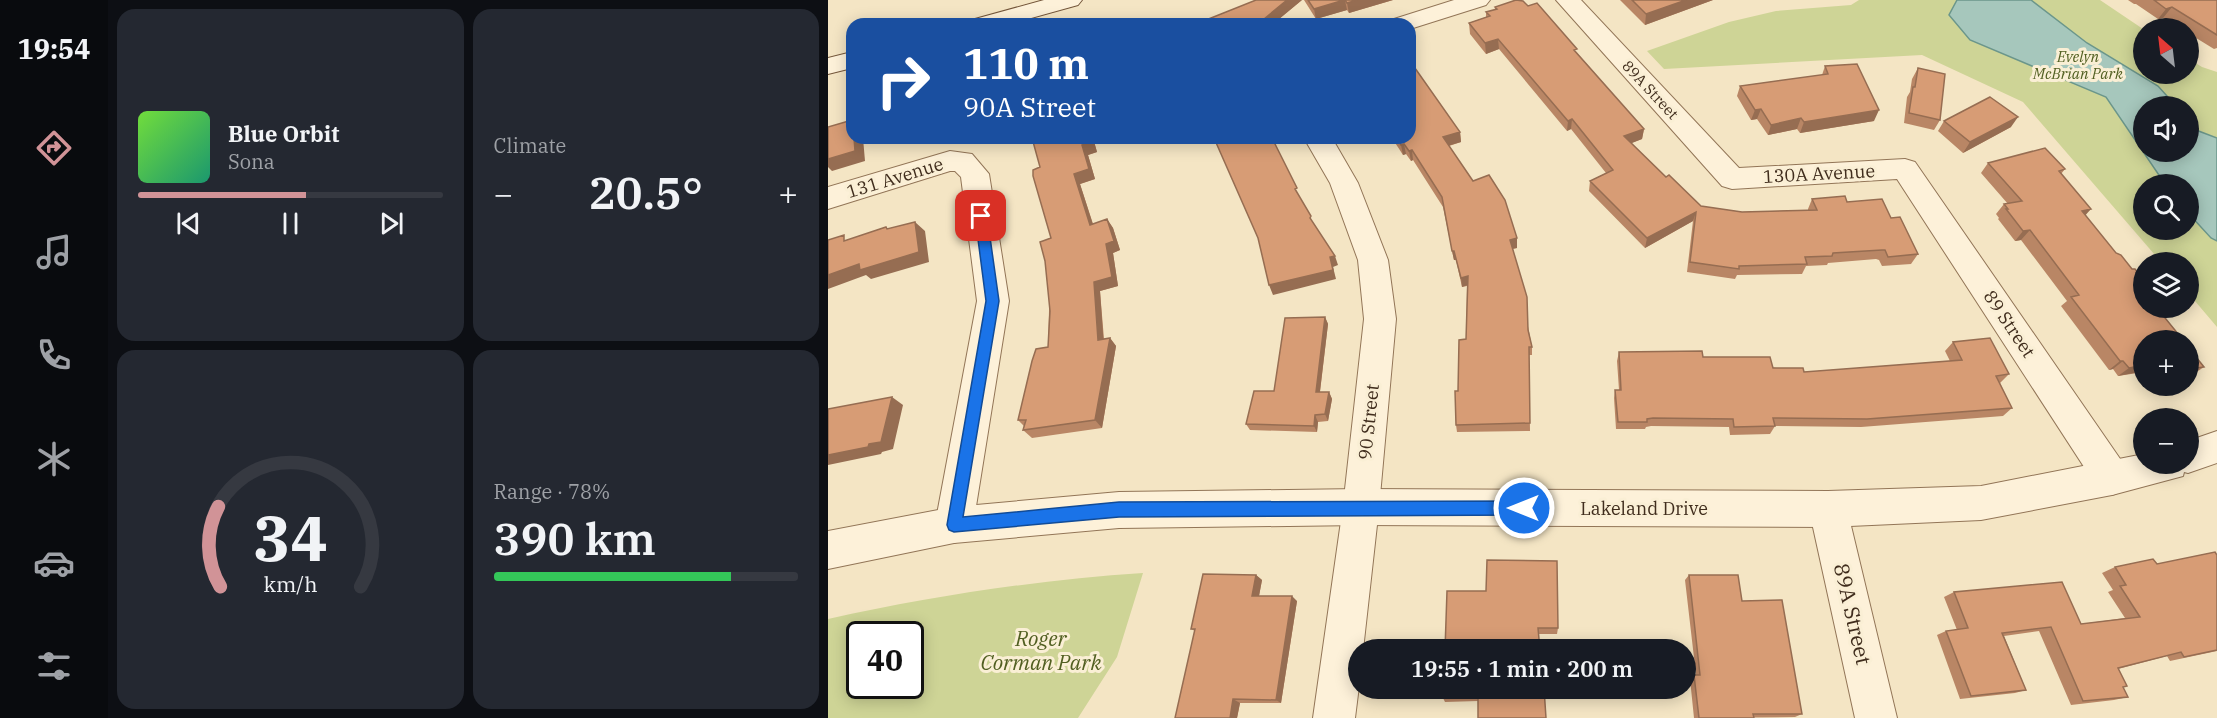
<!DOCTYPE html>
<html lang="en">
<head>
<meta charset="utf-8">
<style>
	body { margin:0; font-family:"IBM Plex Serif",serif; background:#242831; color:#f1f3f6; height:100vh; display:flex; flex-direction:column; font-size:22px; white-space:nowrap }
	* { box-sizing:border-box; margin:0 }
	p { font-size:20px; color:#9ea1a6 }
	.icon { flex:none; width:33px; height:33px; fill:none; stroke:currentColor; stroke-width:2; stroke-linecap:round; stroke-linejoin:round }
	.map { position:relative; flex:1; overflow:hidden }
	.drawer { display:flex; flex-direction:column; gap:9px; padding:9px; background:#0d0f14; width:720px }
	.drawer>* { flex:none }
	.top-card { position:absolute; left:18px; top:18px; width:570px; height:126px; border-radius:18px; box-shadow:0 3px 15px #0003; background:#1a4fa0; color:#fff; overflow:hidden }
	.needle { width:39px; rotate:332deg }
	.controls { position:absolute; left:1305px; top:18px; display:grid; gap:12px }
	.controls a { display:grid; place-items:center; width:66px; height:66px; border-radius:50%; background:#171b24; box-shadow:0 3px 15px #0003; font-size:30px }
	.speed { position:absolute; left:18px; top:621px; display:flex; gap:12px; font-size:30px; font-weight:700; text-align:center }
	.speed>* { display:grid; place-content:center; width:78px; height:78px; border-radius:50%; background:#171b24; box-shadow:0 3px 15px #0003; line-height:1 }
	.speed .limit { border:3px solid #111; border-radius:9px; background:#fff; color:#111 }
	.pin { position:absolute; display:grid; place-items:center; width:51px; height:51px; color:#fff; margin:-26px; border-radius:12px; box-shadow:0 3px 9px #0006 }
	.me { position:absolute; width:66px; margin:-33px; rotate:270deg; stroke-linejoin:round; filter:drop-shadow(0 0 4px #0008) }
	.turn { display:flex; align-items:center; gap:21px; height:126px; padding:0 18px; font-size:27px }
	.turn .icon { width:78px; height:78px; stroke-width:2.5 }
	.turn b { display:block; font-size:42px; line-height:51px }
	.big { font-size:45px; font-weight:600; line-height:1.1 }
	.drawer .card { flex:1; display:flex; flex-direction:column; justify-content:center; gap:9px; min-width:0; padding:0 21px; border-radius:18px; background:#242831 }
	.drawer .dial { align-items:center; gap:0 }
	.dial svg { height:156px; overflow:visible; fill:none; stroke:#363941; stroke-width:7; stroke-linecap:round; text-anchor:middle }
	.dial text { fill:#f1f3f6; stroke:none }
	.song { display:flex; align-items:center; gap:18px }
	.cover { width:72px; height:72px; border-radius:9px; background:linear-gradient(135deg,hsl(100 70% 55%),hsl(160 70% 35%)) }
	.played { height:6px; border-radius:3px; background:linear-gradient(90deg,#d19397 55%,#363941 55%) }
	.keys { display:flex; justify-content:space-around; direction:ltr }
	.heat { display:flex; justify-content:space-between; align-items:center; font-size:33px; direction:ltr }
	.charge { height:9px; border-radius:4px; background:linear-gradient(90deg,#34c759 78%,#363941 0) }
	.drawer .tiles { flex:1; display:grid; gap:9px; grid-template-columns:repeat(2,1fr) }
	.trip { position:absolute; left:520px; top:639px; width:348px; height:60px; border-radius:30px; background:#171b24; box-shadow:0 3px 15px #0003; font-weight:600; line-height:60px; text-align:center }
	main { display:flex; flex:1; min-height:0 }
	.menu { display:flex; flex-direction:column; width:108px; justify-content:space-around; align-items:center; background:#090b0e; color:#9ea1a6 }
	.menu .icon { width:42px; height:42px }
	.menu .selected { color:#d19397 }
	.menu b { font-size:27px; color:#f1f3f6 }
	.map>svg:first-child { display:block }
	.green { fill:#ced496; fill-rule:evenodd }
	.water { fill:#a6c7bc; stroke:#6b968b; stroke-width:1.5 }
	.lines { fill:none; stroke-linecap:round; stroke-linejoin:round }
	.minor-casing { stroke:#927557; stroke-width:2 }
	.tertiary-casing { stroke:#927557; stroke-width:2 }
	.secondary-casing { stroke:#74563a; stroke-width:2 }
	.minor { fill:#fdf1d9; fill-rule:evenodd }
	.tertiary { fill:#fdf1d9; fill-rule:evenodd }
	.secondary { fill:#fdf1d9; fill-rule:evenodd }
	.wall { fill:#b98665 }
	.shaded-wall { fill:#966d52 }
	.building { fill:#d79c75; stroke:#966d52; stroke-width:1.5 }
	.route { fill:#1a73e8; stroke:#114b97; stroke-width:1.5 }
	.labels { text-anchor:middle; stroke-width:6; stroke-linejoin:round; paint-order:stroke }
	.far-park-label { font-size:15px; font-style:italic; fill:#515f21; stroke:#faefd5 }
	.far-street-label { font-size:15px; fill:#402d1d; stroke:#faefd5 }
	.street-label { font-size:18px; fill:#402d1d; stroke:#faefd5 }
	.near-street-label { font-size:21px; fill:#402d1d; stroke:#faefd5 }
	.near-park-label { font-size:21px; font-style:italic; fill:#515f21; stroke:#faefd5 }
</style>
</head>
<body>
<main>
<nav class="menu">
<b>19:54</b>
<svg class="icon selected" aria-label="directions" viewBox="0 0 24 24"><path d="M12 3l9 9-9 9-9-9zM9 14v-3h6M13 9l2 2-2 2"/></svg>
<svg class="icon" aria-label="music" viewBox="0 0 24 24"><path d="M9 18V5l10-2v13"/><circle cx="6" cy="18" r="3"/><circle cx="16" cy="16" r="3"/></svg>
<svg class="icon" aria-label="phone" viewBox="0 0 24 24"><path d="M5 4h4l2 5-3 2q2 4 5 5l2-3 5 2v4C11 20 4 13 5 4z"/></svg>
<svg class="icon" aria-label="climate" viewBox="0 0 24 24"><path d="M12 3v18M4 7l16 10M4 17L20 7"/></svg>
<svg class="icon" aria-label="car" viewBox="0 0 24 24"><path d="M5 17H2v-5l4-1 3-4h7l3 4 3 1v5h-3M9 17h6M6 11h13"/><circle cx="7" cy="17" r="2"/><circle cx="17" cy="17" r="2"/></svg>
<svg class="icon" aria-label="filters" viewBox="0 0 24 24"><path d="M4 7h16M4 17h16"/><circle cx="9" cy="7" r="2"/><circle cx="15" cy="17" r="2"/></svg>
</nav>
<section class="drawer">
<div class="tiles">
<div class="card">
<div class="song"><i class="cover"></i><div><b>Blue Orbit</b><p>Sona</p></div></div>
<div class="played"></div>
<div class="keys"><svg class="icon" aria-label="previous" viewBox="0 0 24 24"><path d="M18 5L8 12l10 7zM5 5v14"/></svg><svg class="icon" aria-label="pause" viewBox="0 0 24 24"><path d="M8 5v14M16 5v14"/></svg><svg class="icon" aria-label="next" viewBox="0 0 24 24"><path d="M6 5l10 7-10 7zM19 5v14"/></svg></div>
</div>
<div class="card"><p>Climate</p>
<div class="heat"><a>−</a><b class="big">20.5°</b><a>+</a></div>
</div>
<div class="card dial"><svg viewBox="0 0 100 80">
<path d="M14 69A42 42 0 1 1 86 69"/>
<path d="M14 69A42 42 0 0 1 13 28" stroke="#d19397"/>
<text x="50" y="56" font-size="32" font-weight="700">34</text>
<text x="50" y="72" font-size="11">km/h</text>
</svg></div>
<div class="card"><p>Range · 78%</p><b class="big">390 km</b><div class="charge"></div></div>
</div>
</section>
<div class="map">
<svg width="1389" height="718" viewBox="0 0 1389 718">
	<rect width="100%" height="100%" fill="#f4e5c4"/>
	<!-- green -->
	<path class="green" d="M1031 0H1272L1315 29 1316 74H1360L1361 59 1374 67 1389 72V327L1361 294 1360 262H1333L1195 102 1094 55 836 69 819 51 901 22 948 11 1023 5ZM1316 106H1360V152H1316ZM1316 184H1360V230H1316Z
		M315 573 289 657 250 718H0V619C104 596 209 580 315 573ZM32 634H82V686H32Z"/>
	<!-- water -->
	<path class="water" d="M1129 0H1203L1259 43 1330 86 1348 106H1316V152H1360L1361 121 1368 130 1389 138V241L1383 238 1361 214 1360 184H1337L1278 97 1142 40 1121 15Z"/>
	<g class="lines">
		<!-- minor casing -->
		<g class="minor-casing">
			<path id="minor" d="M626 0H662L658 5 582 29V24H562L566 19Z
				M728 0H753L911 168 1077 159 1087 162 1297 466 1302 478 1297 490 1284 495 1271 490 1069 179 904 189 894 186Z
				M476 138H504L530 183 560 260 568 319 551 507 535 650H531V686L527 718H485L515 507 536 319 530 260 502 183Z
				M122 151 144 154 161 174 181 301 145 525 139 538 126 543 113 538 107 525 149 301 133 177 127 171H122L0 209V187Z
				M1000 491 1013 497 1019 509 1069 718H1027L981 509 987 497Z"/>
		</g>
		<!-- tertiary casing -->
		<g class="tertiary-casing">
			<path id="tertiary" d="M1389 431V463L1360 473 1356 472 1355 476 1284 495 1153 520 1000 527 533 525 291 528 126 543 0 569V531L126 507 291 492 533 489 1000 491 1153 486 1316 454V464H1360V441Z"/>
		</g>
		<!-- secondary casing -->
		<g class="secondary-casing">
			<path id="secondary" d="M216 0H254L250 5 182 24H143L147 19Z
				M24 52V68L0 74V58Z"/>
		</g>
		<!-- minor -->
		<use href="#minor" class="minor"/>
		<!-- tertiary -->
		<use href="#tertiary" class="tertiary"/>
		<!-- secondary -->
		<use href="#secondary" class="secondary"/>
	</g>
	<!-- wall -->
	<path class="wall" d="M474 0 445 24H386L383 18Z
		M476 0H565L521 13 519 10 488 19Z
		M792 0H885L817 25Z
		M1300 0H1389V48L1386 49 1360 33V28H1353L1335 18 1330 19 1308 4H1306Z
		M700 6 749 53 816 129 814 139 803 143 838 177 873 206 914 212 980 210V209L984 199 1019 202 1063 218 1090 254 1083 264 1054 266 1051 260 1048 259 1000 263 999 265 978 266 974 274 909 275 907 279 859 272 865 221 817 248 761 191 762 181 778 173 743 129 739 131 671 49 658 54 642 34 641 23 658 17V12L667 10V7Z
		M997 66 1046 121 972 133 969 129 940 135 929 119 923 120 909 96 912 86 994 75Z
		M1090 68 1112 120 1106 130 1076 123 1079 97 1082 92 1084 79Z
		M1116 121 1183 127 1135 153 1110 131Z
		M632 132 633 142 621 146 689 248 685 249 704 347V355H701L702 431 629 432 628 425 630 391 638 339 639 286 634 287 628 260H626L615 207 585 160 583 161 578 154 575 155 564 138H582Z
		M204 138H265L269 152 260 155 267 179 252 184 265 224 279 219 285 228 292 250 285 253 290 286 272 291 276 339 282 338 288 346 274 428 204 438 195 430 196 426 190 420 220 347 223 238 212 167Z
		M1160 163 1237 169 1233 174 1257 216 1316 340V372L1290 376 1285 369 1281 370 1233 306 1239 301 1193 240 1187 241 1170 219 1171 218 1168 214 1176 204H1180L1153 173Z
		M497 317 500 324 492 392H501L504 399 500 421 490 422 489 432 422 430 418 424 446 391Z
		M1125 342 1181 374 1172 383 1184 408 1175 416 1033 427 947 426 942 434 902 435 901 427 823 426 818 427 817 429H788L786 398 787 390H791L789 361 791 352 875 357 976 372 1122 361 1117 351Z
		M1360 347 1376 367 1364 375 1360 376Z
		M1389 555V651L1342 661 1339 656 1290 669 1295 687 1300 697 1286 700 1243 705 1211 631 1176 636 1198 690 1187 693 1132 699 1109 635 1118 631 1129 630 1116 597 1126 592 1253 624 1297 618 1280 592 1285 590 1274 573 1287 567 1329 564Z
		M428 575 434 580 431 596 469 601 453 703H412L409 718 367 631 363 629Z
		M861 575 914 601 974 714 967 717 866 718 862 679 866 675H868L857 580Z
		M619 591 730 628 729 634H711Z
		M716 688 650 701 617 702 615 698Z"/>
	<!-- shaded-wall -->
	<path class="shaded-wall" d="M459 0H474L445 24H430Z
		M517 0 519 10 488 19 486 9Z
		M529 0H565L521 13 519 3Z
		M858 0H885L817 25 818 14Z
		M1344 7 1335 18 1330 19 1338 9Z
		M670 39 671 49 658 54 657 43Z
		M933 109 929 119 923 120 927 110Z
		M1051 110 1046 121 972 133 976 122Z
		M1190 117 1183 127 1135 153 1142 142Z
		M973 118 969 129 940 135 943 125Z
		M744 119 743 129 739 131 740 121Z
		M816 129 814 139 794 147 796 136Z
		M632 132 633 142 616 147 615 137Z
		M26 138H35L37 161 4 171 0 167V159Z
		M262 138H265L269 152 260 155 267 179 252 184 268 234 262 225 246 174 254 145Z
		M576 144 578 154 575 155 573 145Z
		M584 150 585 160 583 161 581 151Z
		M1263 209 1254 219V211Z
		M868 212 865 221 817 248 819 238Z
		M279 219 285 228 292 250 285 253 290 286 272 291 276 348 270 340 266 282 278 244Z
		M87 222 97 231 101 262 43 279 38 275 0 289V275Z
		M1202 230 1193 240 1187 241 1195 231Z
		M689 238V248L682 249V240Z
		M624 251H626L628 260H626Z
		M507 256 510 265 505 267 508 279 445 295 441 285 502 257Z
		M640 276V285L634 287 633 278Z
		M497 317 500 324 491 399 488 392Z
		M282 338 288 346 274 428 267 420Z
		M1292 361H1295L1285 369 1281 370Z
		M1316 365V371L1290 376 1301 368Z
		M501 392 504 399 500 421 497 414Z
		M64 397 75 405 65 449 54 452 53 454 0 465V455Z
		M487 415 490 422 489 432 486 426Z
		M428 575 434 580 430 601 424 596Z
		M464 596 469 601 453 703 448 700Z
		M405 699 412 703 409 718H402Z"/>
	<!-- building -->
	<path class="building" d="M428 0H459L430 24H400L383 18Z
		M480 0H516L486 9Z
		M517 0H529L519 3Z
		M688 0 695 1 700 6 709 3 749 49 746 50 816 129 796 136 838 177 841 175 873 206 914 212 989 210 984 199 1017 196 1019 202 1054 199 1063 218 1072 217 1090 254 1060 257 1057 250H1054L1005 253 1004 256 977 257 979 264 911 266V269L862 262 868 212 819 238 762 181 785 170 744 119 740 121 670 39 657 43 641 23 662 16 658 12 669 9 667 7Z
		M804 0H858L818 14Z
		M1326 0H1389V35L1344 7 1338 9Z
		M582 61 632 132 615 137 645 181 661 175 677 200 689 238 682 240 699 297 700 330 704 347H701L702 423 628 425 627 391H630L631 340 638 339 640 276 633 278 626 251H624L614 197 584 150 581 151 576 144 573 145 569 138H582Z
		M1029 64 1051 110 976 122 973 118 943 125 933 109 927 110 912 86 1000 74 997 66Z
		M1090 68 1117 74 1112 120 1081 113 1085 87H1087Z
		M1162 97 1190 117 1142 142 1116 121Z
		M24 120V138H26L27 151 0 159V127Z
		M204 138H262L263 142 254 145 261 169 246 174 262 225 279 219 286 241 278 244 284 277 266 282 270 340 282 338 267 420 195 430 198 420H190L204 361 208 349 220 347 222 311 217 261 212 242 223 238 205 176V170L212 167Z
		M386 138H444L469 188 467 189 483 216 482 218 507 256 502 257 505 270 441 285 430 238Z
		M1217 148 1237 169 1231 171 1263 209 1254 211 1288 253 1293 255 1304 269H1307L1316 280V308H1329L1355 340H1316V365L1301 368 1295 361H1292L1243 297 1251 295 1202 230 1195 231 1178 209H1180L1176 204 1194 201 1160 163Z
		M87 222 91 252 32 270 31 264 0 275V240L16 235V241L58 227 59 229Z
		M497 317 488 392H501L497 414 487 415 486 426 418 424 426 391H446L457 318Z
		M1162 338 1181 374 1168 376 1184 408 1039 419 945 418 947 426 906 427 905 419 825 418 819 419V422H790L787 390H793L791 352 874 351 875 357H942L945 368H975L976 372 1134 360 1125 342Z
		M1360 347 1376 367 1360 369Z
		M64 397 53 442 41 444 40 447 0 455V409Z
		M1387 552 1389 555V650L1356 657 1353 652 1290 668 1299 686 1295 687 1300 697 1255 701 1223 627 1174 633 1198 690 1143 696 1118 631 1140 628 1126 592 1234 582 1253 624 1312 617 1292 586 1298 585 1287 567 1325 559 1329 564Z
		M659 560 729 561 730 628H710L712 650H617L619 591H658Z
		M375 574 428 575 424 596H464L448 700 405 699 402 718H347L367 629H363Z
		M861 575H910L914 601 954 600 974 714H925L926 718H871L866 675H872Z
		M615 688H716L718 718H650V697L615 698Z"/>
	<!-- route -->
	<path class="route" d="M153 212 159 216 171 301 135 517 291 502 696 501 702 503 704 508 702 513 696 515 291 517 126 532 121 530 119 525 158 301 147 216Z"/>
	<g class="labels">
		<!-- far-park labels -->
		<g class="far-park-label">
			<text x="1250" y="62">Evelyn<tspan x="1250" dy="17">McBrian Park</tspan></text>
		</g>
		<!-- far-street labels -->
		<g class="far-street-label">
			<text transform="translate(822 90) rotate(47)" y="5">89A Street</text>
		</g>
		<!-- street labels -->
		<g class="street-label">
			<text transform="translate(991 174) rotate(-3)" y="6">130A Avenue</text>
			<text transform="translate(67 178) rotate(-17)" y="6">131 Avenue</text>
			<text transform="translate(1181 324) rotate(56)" y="6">89 Street</text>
			<text transform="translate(541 422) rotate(-84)" y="6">90 Street</text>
			<text x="816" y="515">Lakeland Drive</text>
		</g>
		<!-- near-street labels -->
		<g class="near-street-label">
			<text transform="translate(1024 614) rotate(77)" y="7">89A Street</text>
		</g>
		<!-- near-park labels -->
		<g class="near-park-label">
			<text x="213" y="646">Roger<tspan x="213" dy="24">Corman Park</tspan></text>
		</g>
	</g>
</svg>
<div class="controls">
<a><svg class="needle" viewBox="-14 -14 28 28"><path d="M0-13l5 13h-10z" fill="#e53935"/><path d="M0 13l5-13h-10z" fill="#9ea1a6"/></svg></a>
<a><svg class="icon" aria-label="sound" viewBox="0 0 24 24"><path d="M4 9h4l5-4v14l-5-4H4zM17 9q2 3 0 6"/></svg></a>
<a><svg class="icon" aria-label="search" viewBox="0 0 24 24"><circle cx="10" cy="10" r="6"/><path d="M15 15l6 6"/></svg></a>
<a><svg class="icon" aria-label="layers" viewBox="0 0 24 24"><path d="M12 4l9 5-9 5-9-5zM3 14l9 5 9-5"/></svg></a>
<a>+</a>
<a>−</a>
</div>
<div class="speed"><div class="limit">40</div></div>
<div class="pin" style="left:153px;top:216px;background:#d93025"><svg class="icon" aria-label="arrive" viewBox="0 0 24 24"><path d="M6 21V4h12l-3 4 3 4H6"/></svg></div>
<svg class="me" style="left:696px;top:508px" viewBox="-20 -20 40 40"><circle r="17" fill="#1a73e8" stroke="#fff" stroke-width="3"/><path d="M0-11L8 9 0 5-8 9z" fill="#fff"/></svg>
<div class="trip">19:55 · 1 min · 200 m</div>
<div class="top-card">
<div class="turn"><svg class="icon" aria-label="right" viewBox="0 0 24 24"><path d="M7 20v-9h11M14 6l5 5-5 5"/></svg><div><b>110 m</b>90A Street</div></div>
</div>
</div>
</main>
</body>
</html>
